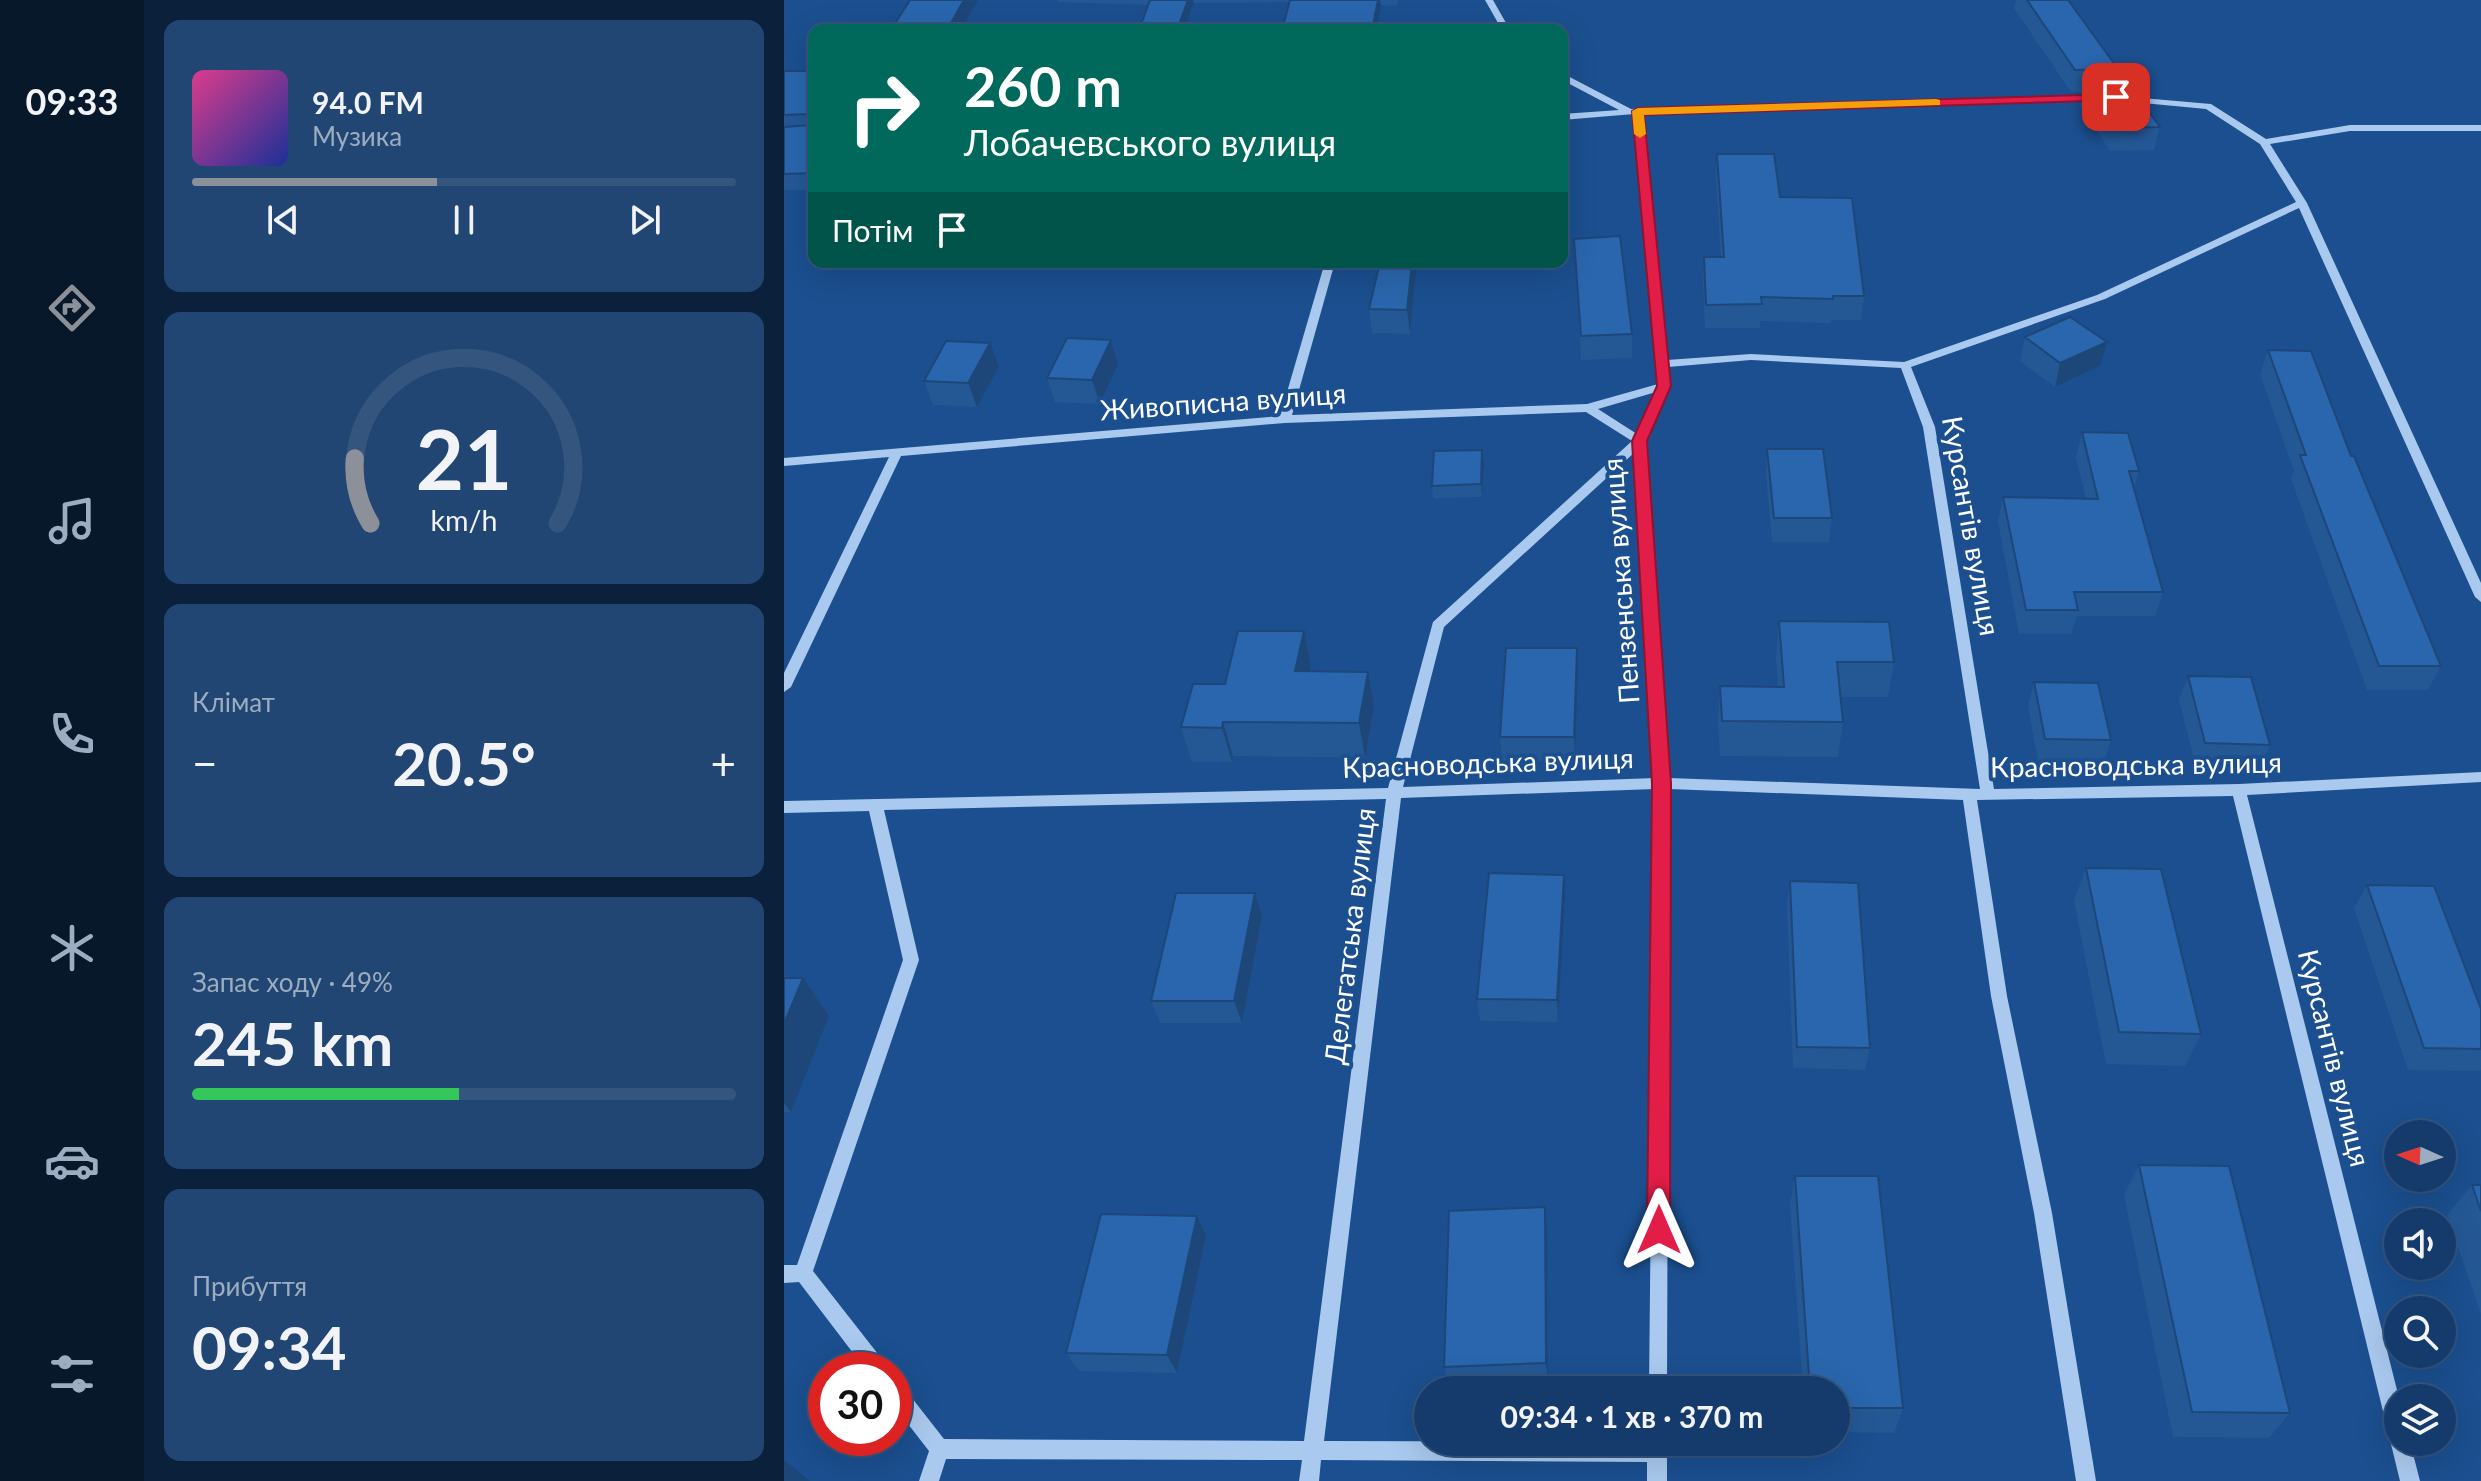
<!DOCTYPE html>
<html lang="uk">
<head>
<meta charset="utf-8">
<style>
	body { margin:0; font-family:Lato,sans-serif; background:#214673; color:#f1f3f6; height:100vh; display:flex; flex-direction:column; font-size:30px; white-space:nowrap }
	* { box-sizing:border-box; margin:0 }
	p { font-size:26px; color:#9dadc1 }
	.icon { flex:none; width:44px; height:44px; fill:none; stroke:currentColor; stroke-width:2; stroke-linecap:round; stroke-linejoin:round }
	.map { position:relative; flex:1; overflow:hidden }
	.details { display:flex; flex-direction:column; gap:20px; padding:20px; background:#0b203b; width:640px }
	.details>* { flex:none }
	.top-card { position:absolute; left:24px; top:24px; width:760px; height:244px; border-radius:16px; box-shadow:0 8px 32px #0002,0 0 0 2px #33557e; background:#00695c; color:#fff; overflow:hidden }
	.needle { width:52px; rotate:273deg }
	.controls { position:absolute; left:1600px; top:1120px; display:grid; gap:16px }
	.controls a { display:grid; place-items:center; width:72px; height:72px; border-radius:50%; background:#143b6b; box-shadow:0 8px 32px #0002,0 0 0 2px #33557e; font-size:40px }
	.speed { position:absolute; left:24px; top:1352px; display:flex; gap:16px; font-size:40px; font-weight:700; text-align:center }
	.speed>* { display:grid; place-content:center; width:104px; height:104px; border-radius:50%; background:#143b6b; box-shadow:0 8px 32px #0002,0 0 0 2px #33557e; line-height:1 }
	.speed .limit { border:12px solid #d22; background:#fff; color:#111 }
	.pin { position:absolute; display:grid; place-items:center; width:68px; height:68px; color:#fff; margin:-34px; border-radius:16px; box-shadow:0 4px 12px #0006 }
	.me { position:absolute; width:88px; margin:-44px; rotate:0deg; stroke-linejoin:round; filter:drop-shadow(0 0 6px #0008) }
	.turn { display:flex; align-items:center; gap:28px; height:168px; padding:0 24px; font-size:36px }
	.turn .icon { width:104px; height:104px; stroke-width:2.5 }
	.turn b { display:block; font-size:56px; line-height:68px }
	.then { display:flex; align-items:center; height:76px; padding:0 24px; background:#0003; gap:16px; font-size:30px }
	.big { font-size:60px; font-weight:700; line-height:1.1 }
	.details .card { flex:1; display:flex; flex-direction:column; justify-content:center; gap:12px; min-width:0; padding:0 28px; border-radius:16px; background:#214673 }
	.details .dial { align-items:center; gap:0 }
	.dial svg { height:208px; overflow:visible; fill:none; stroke:#33557e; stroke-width:7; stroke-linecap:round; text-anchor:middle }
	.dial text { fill:#f1f3f6; stroke:none }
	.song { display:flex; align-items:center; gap:24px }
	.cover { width:96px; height:96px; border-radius:12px; background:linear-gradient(135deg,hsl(330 70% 55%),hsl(230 70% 35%)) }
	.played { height:8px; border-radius:4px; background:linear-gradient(90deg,#8c9099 45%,#33557e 45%) }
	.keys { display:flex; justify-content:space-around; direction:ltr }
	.heat { display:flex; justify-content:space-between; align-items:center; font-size:44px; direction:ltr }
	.charge { height:12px; border-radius:6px; background:linear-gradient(90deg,#34c759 49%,#33557e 0) }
	.trip { position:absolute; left:630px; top:1376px; width:436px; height:80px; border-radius:40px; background:#143b6b; box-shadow:0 8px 32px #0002,0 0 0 2px #33557e; font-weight:700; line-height:80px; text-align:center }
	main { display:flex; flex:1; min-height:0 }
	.tab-bar { display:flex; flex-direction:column; width:144px; justify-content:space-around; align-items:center; background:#08182b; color:#9dadc1 }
	.tab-bar .icon { width:56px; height:56px }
	.tab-bar .on { color:#8c9099 }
	.tab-bar b { font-size:36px; color:#f1f3f6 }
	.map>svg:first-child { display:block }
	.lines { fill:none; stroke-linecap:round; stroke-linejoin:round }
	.minor { fill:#a9c9ee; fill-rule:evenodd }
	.wall { fill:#245895 }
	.shaded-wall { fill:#1d4779 }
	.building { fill:#2a66ad; stroke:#1d4779; stroke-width:2 }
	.route { fill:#e11d48; stroke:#92132f; stroke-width:2 }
	.slow { fill:#f59e0b }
	.labels { text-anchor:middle; stroke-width:8; stroke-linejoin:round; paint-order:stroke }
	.street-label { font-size:28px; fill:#fff; stroke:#1b4f8f }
</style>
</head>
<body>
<main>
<nav class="tab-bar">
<b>09:33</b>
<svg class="icon on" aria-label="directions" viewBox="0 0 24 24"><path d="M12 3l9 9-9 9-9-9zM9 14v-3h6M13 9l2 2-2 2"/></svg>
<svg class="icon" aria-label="music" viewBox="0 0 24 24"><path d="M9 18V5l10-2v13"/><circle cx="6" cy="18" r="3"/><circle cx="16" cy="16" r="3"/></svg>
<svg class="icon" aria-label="phone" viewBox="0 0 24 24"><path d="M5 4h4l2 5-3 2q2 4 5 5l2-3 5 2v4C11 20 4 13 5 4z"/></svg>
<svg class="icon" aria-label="climate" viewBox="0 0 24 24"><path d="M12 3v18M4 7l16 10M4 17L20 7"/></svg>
<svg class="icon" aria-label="car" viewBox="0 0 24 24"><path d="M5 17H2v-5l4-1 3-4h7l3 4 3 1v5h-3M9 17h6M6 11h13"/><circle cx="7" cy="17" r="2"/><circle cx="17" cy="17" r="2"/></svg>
<svg class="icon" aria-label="filters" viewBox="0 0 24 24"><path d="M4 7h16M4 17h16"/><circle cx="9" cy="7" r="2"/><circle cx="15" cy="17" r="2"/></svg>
</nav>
<section class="details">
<div class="card">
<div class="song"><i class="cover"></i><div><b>94.0 FM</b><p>Музика</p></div></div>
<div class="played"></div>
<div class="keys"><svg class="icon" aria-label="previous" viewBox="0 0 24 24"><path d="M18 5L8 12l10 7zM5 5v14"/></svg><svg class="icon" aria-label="pause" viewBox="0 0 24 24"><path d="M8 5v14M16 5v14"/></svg><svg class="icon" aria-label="next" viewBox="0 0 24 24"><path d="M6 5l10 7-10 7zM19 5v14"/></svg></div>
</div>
<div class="card dial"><svg viewBox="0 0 100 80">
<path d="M14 69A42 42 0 1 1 86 69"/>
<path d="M14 69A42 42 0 0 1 8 44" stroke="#8c9099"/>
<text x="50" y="56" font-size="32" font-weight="700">21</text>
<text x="50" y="72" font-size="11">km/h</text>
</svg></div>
<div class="card"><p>Клімат</p>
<div class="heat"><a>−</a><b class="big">20.5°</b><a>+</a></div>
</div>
<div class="card"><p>Запас ходу · 49%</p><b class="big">245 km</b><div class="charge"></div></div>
<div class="card"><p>Прибуття</p><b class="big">09:34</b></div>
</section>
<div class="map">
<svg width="1697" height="1481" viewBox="0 0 1697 1481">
	<rect width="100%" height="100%" fill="#1b4f8f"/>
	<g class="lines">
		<!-- minor -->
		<path class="minor" d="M701 0H709L726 30H718Z
			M778 73 847 109 1313 95 1318 98 1313 101 859 114 883 360 967 354 1120 362 1313 295 1512 202 1476 144 1422 109 1338 101 1333 98 1335 96 1427 104 1482 139 1566 125H1697V131H1566L1486 144 1523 203 1697 583V602L1691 597 1515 208 1321 299 1127 367 1151 427 1210 789 1455 784 1697 772V782L1463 795 1615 1398 1614 1442H1626L1636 1481H1616L1449 796 1193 800 1223 996 1268 1213 1312 1481H1292L1250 1213 1207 996 1179 800 885 789 883 1390H865L871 789 617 798 540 1441 883 1442V1481H863V1462L537 1460 535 1481H515L518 1460 162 1459 155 1481H135L145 1451 110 1406V1382L117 1384 160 1439 520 1441 602 799 100 810 135 960 29 1271 101 1363 103 1370H82L15 1282 0 1283V1265H13L119 960 85 811 0 813V801L604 788 649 622 848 441 802 412 501 423 117 456 7 687 0 692V673L105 457 0 466V458L496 416 541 262H551L508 415 803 404 874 384 850 114 778 120V114L835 110 778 80ZM967 360 1117 368 1139 427 1196 789 885 778 862 441 886 386 884 367ZM872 392 853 434 814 409ZM851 452 871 778 619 787 660 627Z"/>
	</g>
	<!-- wall -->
	<path class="wall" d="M274 0H614L613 6 506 2 410 3 400 30H355L365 5 275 2Z
		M1232 0H1284L1334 69 1331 81 1376 127 1370 150 1326 151 1295 104 1297 92H1287L1230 8Z
		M30 61V190H0V71H23Z
		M933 154 996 197 1080 296 1077 320H1047V323L976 321V328H921L919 281 920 257H937L932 177Z
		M790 239 848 334V358L797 360Z
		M633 262 626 334 588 333 585 309Z
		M1241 337 1316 366 1271 387 1236 361Z
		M327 340 334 364 316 404 271 402 263 378Z
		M1484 350 1567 456 1657 666 1644 690H1583L1507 479 1510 471 1476 374Z
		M215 367 193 407 149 405 140 381Z
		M1298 432 1355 471 1350 487 1379 592 1371 616H1293L1287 634H1235L1214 521 1219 497 1302 499 1292 457Z
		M983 449 1048 518 1045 542H988L982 473Z
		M700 462 698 497 649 498 648 486Z
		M995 621 1110 662 1104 697H1056L1059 722 1054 757 936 756 934 721 936 686H994L992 656Z
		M520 631 527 666 526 671 590 707 581 758 449 756 448 762H408L397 727 441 684Z
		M793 648 794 672 791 761H718L716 737Z
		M1404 676 1486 745 1476 769 1412 767 1395 700Z
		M1250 682 1327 740 1319 764 1254 762 1244 706Z
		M1302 868 1417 1034 1401 1066 1322 1064 1290 901Z
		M1006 881 1086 1048 1081 1070 1009 1068 1003 904Z
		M1583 885 1697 1009V1069L1696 1071 1624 1070 1570 908Z
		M471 893 478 916 458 1023H376L367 1001Z
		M781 898 774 1022 696 1021 693 999Z
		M0 978H19L45 1016 7 1112H0Z
		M1355 1165 1506 1413 1485 1438 1389 1437 1340 1195Z
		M1011 1176 1119 1408 1110 1433 1052 1432V1390H1019L1006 1205Z
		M1688 1185H1697V1314L1663 1215Z
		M763 1227 764 1381 664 1385 660 1367Z
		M422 1236 393 1373 295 1371 282 1353Z"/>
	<!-- shaded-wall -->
	<path class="shaded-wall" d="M180 0H194L177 30H163Z
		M404 0H409L410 3 400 30H393Z
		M594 0H596L597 6 592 30H588Z
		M628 262H633L626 334 623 310Z
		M327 340 334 364 316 404 308 380Z
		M1323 342 1316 366 1271 387 1276 363Z
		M206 343 215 367 193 407 184 383Z
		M698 450 700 462 698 497 697 484Z
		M520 631 527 666 519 706 511 671Z
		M793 648 794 672 791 761 790 737Z
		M584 672 590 707 581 758 575 723Z
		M439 722 449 756 448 762 438 728Z
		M780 875 781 898 774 1022 773 1000Z
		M471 893 478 916 458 1023 450 1001Z
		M19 978 45 1016 7 1112 0 1103V1024Z
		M761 1207 763 1227 764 1381 762 1363Z
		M413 1216 422 1236 393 1373 383 1355Z
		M0 1460 26 1481H0Z"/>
	<!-- building -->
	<path class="building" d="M126 0H180L163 30H107Z
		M366 0H404L393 30H355Z
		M506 0H594L588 30H498Z
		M1243 0H1284L1334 69 1291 70Z
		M30 61V173L0 174V127L26 125 27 117 24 114 0 115V71H23Z
		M1299 81H1342L1376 127 1332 128Z
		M933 154H990L996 197 1068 198 1080 296H1049V299L977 297 978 304 922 305 920 257H940Z
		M836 236 848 334 797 336 790 239Z
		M596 262H628L623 310 585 309Z
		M1286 317 1323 342 1276 363 1241 337Z
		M283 338 327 340 308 380 263 378Z
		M162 341 206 343 184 383 140 381Z
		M1484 350 1527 351 1567 456H1570L1657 666H1595L1516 455H1522Z
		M1298 432 1344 433 1355 471H1345L1379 592H1290L1294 610H1242L1219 497 1314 499Z
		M983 449H1039L1048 518H990Z
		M698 450 697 484 648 486 650 451Z
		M995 621 1105 622 1110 662H1053L1059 722 938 721 936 686 1000 687Z
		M454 631H520L511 671 584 672 575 723 439 722 438 728 397 727 409 684H441Z
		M722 648H793L790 737H716Z
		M1404 676 1467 677 1486 745 1421 743Z
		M1250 682 1314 683 1327 740 1261 739Z
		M1302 868 1377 869 1417 1034 1335 1032Z
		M705 873 780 875 773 1000 693 999Z
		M1006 881 1074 883 1086 1048 1013 1047Z
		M1583 885 1650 886 1697 1009V1049L1640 1048Z
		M392 893H471L450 1001H367Z
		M0 978H19L0 1024Z
		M1355 1165 1445 1166 1506 1413 1408 1412Z
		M1011 1176H1094L1119 1408H1052V1390H1026Z
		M1688 1185H1697V1211Z
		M761 1207 762 1363 660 1367 665 1211Z
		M317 1214 413 1216 383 1355 282 1353Z"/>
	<!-- route -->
	<path class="route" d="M1332 94 1337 95V100L860 115 887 386 863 441 887 783 886 1230 883 1238 875 1241 867 1238 863 1230 868 783 848 441 873 386 848 111 854 108Z"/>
	<!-- slow -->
	<path class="slow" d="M1152 99 1156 100V105L860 115 862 134 856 138 850 134 848 111 854 108Z"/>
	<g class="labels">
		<!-- street labels -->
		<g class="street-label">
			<text transform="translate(439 402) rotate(-4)" y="10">Живописна вулиця</text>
			<text transform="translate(1187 526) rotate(80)" y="10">Курсантів вулиця</text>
			<text transform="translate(837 581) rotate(-94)" y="10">Пензенська вулиця</text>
			<text transform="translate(704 763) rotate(-2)" y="10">Красноводська вулиця</text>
			<text transform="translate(1352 765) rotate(-1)" y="10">Красноводська вулиця</text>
			<text transform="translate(566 936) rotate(-83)" y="10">Делегатська вулиця</text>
			<text transform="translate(1550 1058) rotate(76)" y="10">Курсантів вулиця</text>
		</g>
	</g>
</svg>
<div class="controls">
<a><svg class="needle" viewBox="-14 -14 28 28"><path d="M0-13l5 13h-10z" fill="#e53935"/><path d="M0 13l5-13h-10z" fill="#9dadc1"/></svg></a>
<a><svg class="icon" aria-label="sound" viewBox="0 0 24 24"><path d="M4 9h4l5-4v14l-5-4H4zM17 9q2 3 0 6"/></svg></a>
<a><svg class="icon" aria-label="search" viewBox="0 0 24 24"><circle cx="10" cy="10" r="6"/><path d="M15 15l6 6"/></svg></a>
<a><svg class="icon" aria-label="layers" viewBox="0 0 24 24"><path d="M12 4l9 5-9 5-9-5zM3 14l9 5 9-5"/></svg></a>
</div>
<div class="speed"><div class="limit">30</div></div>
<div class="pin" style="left:1332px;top:97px;background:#d93025"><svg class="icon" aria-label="arrive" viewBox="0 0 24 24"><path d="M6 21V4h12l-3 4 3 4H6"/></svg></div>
<svg class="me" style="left:875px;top:1230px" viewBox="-20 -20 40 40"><path d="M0-17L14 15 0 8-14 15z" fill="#e11d48" stroke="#fff" stroke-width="4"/></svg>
<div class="trip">09:34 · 1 хв · 370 m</div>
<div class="top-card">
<div class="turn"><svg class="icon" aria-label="right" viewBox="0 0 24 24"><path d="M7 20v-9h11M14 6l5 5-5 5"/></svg><div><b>260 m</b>Лобачевського вулиця</div></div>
<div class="then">Потім<svg class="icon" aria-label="arrive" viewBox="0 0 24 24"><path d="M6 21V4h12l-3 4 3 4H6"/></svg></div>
</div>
</div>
</main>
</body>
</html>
